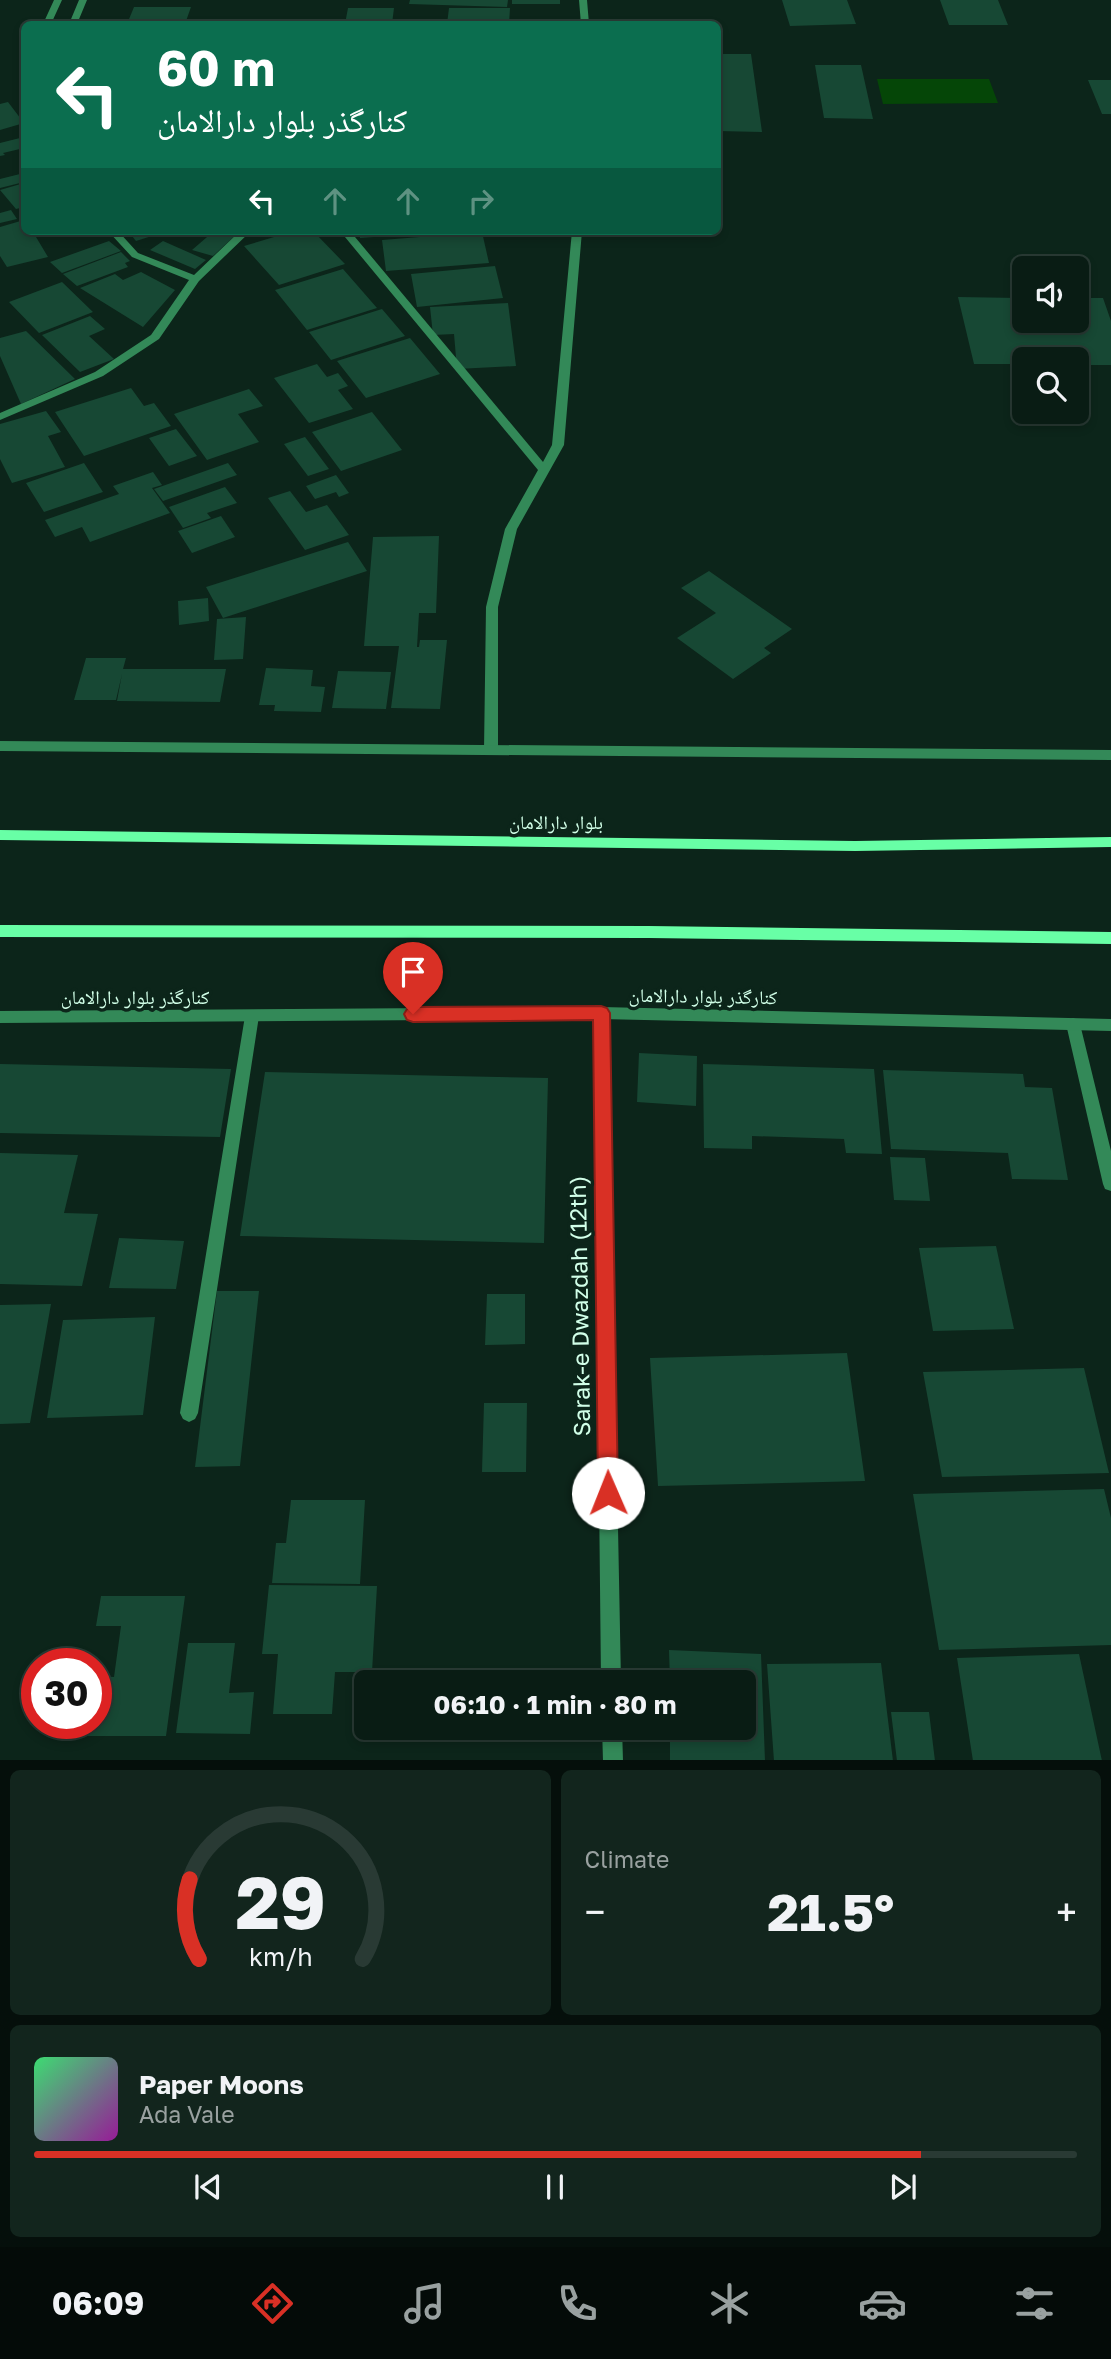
<!DOCTYPE html>
<html lang="en">
<head>
<meta charset="utf-8">
<style>
	body { margin:0; font-family:"Golos Text","Noto Naskh Arabic",sans-serif; background:#12251d; color:#f1f3f6; height:100vh; display:flex; flex-direction:column; font-size:26px; white-space:nowrap }
	* { box-sizing:border-box; margin:0 }
	p { font-size:23px; color:#99a1a0 }
	.icon { flex:none; width:38px; height:38px; fill:none; stroke:currentColor; stroke-width:2; stroke-linecap:round; stroke-linejoin:round }
	.map { position:relative; height:1760px; overflow:hidden }
	.panel { display:flex; flex-direction:column; gap:10px; padding:10px; background:#050f0b; flex:1 }
	.panel>* { flex:none }
	.top-card { position:absolute; left:21px; top:21px; width:700px; height:214px; border-radius:10px; box-shadow:0 4px 10px #0003,0 0 0 2px #293a34; background:#0b6e4f; color:#fff; overflow:hidden }
	.buttons { position:absolute; left:1012px; top:256px; display:grid; gap:14px }
	.buttons a { display:grid; place-items:center; width:77px; height:77px; border-radius:10px; background:#091c14; box-shadow:0 4px 10px #0003,0 0 0 2px #293a34; font-size:35px }
	.speed { position:absolute; left:21px; top:1648px; display:flex; gap:14px; font-size:35px; font-weight:700; text-align:center }
	.speed>* { display:grid; place-content:center; width:91px; height:91px; border-radius:50%; background:#091c14; box-shadow:0 4px 10px #0003,0 0 0 2px #293a34; line-height:1 }
	.speed .limit { border:10px solid #d22; background:#fff; color:#111 }
	.pin { position:absolute; display:grid; place-items:center; width:60px; height:60px; color:#fff; margin:-72px -30px; border-radius:50% 50% 50% 0; rotate:-45deg; box-shadow:0 0 7px #0007 }
	.pin .icon { rotate:45deg }
	.me { position:absolute; width:77px; margin:-38px; rotate:359deg; stroke-linejoin:round; filter:drop-shadow(0 0 5px #0008) }
	.turn { display:flex; align-items:center; gap:24px; height:147px; padding:0 21px; font-size:32px }
	.turn .icon { width:91px; height:91px; stroke-width:2.5 }
	.turn b { display:block; font-size:49px; line-height:60px }
	.lanes { display:flex; align-items:center; height:66px; padding:0 21px; background:#0003; justify-content:center; gap:35px; direction:ltr }
	.lanes .off { opacity:.35 }
	.big { font-size:52px; font-weight:700; line-height:1.1 }
	.panel .widget { flex:1; display:flex; flex-direction:column; justify-content:center; gap:10px; min-width:0; padding:0 24px; border-radius:10px; background:#12251d }
	.panel .dial { align-items:center; gap:0 }
	.dial svg { height:182px; overflow:visible; fill:none; stroke:#293a34; stroke-width:7; stroke-linecap:round; text-anchor:middle }
	.dial text { fill:#f1f3f6; stroke:none }
	.song { display:flex; align-items:center; gap:21px }
	.cover { width:84px; height:84px; border-radius:10px; background:linear-gradient(135deg,hsl(140 70% 55%),hsl(300 70% 35%)) }
	.played { height:7px; border-radius:4px; background:linear-gradient(90deg,#d93025 85%,#293a34 85%) }
	.keys { display:flex; justify-content:space-around; direction:ltr }
	.heat { display:flex; justify-content:space-between; align-items:center; font-size:38px; direction:ltr }
	.panel .tiles { flex:1; display:grid; gap:10px; grid-template-columns:1fr 1fr }
	.widget:last-child { grid-column:span 2 }
	.trip { position:absolute; left:354px; top:1670px; width:402px; height:70px; border-radius:10px; background:#091c14; box-shadow:0 4px 10px #0003,0 0 0 2px #293a34; font-weight:700; line-height:70px; text-align:center }
	.menu { display:flex; height:112px; justify-content:space-around; align-items:center; background:#040b08; color:#99a1a0 }
	.menu .icon { width:49px; height:49px }
	.menu .current { color:#d93025 }
	.menu b { font-size:32px; color:#f1f3f6 }
	.map>svg:first-child { display:block }
	.water { fill:#054607 }
	.building { fill:#174834 }
	.lines { fill:none; stroke-linecap:round; stroke-linejoin:round }
	.minor { fill:#338958; fill-rule:evenodd }
	.tertiary { fill:#338958; fill-rule:evenodd }
	.secondary { fill:#68ffa6; fill-rule:evenodd }
	.route { fill:#d93025; stroke:#8d1f18; stroke-width:2 }
	.labels { text-anchor:middle; stroke-width:7; stroke-linejoin:round; paint-order:stroke }
	.street-label { font-size:19px; fill:#d1ffe8; stroke:#0c251a }
	.near-street-label { font-size:23px; fill:#d1ffe8; stroke:#0c251a }
</style>
</head>
<body>
<div class="map">
<svg width="1111" height="1761" viewBox="0 0 1111 1761">
	<rect width="100%" height="100%" fill="#0c251a"/>
	<!-- water -->
	<path class="water" d="M877 79H989L998 103 883 104Z"/>
	<!-- building -->
	<path class="building" d="M410 0H508L507 7 409 4Z
		M512 0H560V4H512Z
		M782 0H847L856 24 790 26Z
		M940 0H998L1008 25H949Z
		M134 7H191L185 24H127Z
		M348 8H394L392 24H345Z
		M449 8H510L509 24H447Z
		M718 54H751L762 132 718 131Z
		M815 65H861L873 119 824 118Z
		M1088 80H1111V114H1102Z
		M8 102 24 123 0 130V104Z
		M24 137V148L3 153 5 155 0 156V143Z
		M24 173V182L0 188V179Z
		M24 183V207L16 209 0 190Z
		M11 210 17 219 0 223V213Z
		M24 220V231H45L47 234 36 237 48 257 7 267 0 256V227Z
		M128 231H152L155 235 136 241Z
		M214 231H240L213 256 192 250Z
		M294 231H313L345 264 279 285 244 246Z
		M359 231H431V233L360 238Z
		M482 232 489 263 386 271 382 240Z
		M109 241 121 251 62 273 50 262Z
		M163 241 206 260 195 269 150 250Z
		M121 252 130 261 125 263 128 267 77 286 63 274Z
		M495 266 503 298 417 307 411 274Z
		M343 269 377 308 307 330 275 290Z
		M141 272 175 290 143 327 80 288 115 274 123 280Z
		M62 282 93 312 39 333 9 302Z
		M958 297 1024 298V320H1076V298H1103L1111 321V365H1076V359H1024V364H974Z
		M508 303 516 366 457 369 454 334 433 335 430 307Z
		M382 309 405 336 331 360 309 332Z
		M90 316 105 329 89 336 114 359 80 372 42 335Z
		M26 331 75 379 21 404 0 356V338Z
		M410 338 440 374 366 398 337 361Z
		M317 364 327 377 338 373 348 386 338 390 353 409 309 423 274 378Z
		M131 388 144 406 154 403 171 426 84 456 55 412Z
		M249 389 263 406 238 414 259 442 207 460 174 414Z
		M46 411 61 432 48 436 65 467 12 483 0 459V424Z
		M372 412 402 450 341 471 312 432Z
		M176 429 197 456 169 466 149 438Z
		M305 437 329 469 308 476 284 444Z
		M84 463 103 492 44 512 26 483Z
		M228 463 237 475 163 501 154 489Z
		M153 472 162 485 152 488 170 513 90 542 82 527 55 537 45 520 119 494 113 486Z
		M336 475 349 493 339 497 336 492 315 499 306 486Z
		M225 487 237 503 207 513 211 518 183 528 169 507Z
		M290 491 306 512 327 505 349 535 305 550 268 498Z
		M221 516 235 537 192 553 178 531Z
		M439 536 436 613H419L417 647H419L420 640H447L440 709 391 708 399 646H364L373 537Z
		M348 542 367 571 223 618 206 587Z
		M709 571 792 629 764 648 771 653 733 679 677 638 716 613 681 588Z
		M208 598 209 621 179 625 178 601Z
		M246 617 243 659 214 660 217 619Z
		M86 658H126L123 669H226L220 702 117 701 122 674 116 700H74Z
		M266 668 313 670 311 686 325 687 321 712 274 711 275 705H259Z
		M338 671 391 672 386 709 332 708Z
		M639 1053 697 1056 696 1106 637 1102Z
		M0 1064 231 1069 220 1137 0 1133Z
		M703 1064 874 1069 882 1154 846 1153 844 1139 752 1136V1149L704 1148Z
		M883 1070 1023 1074 1025 1087 1052 1088 1068 1180 1012 1179 1008 1153 891 1149Z
		M265 1072 548 1078 544 1243 240 1236Z
		M0 1153 78 1155 64 1213 98 1214 82 1286 0 1284Z
		M890 1157 925 1158 930 1201 894 1200Z
		M119 1238 184 1241 176 1289 109 1288Z
		M996 1246 1014 1329 933 1331 919 1248Z
		M217 1291H259L240 1466 195 1467Z
		M487 1294H525V1344L485 1345Z
		M51 1304 30 1423 0 1424V1305Z
		M155 1317 143 1415 47 1418 63 1320Z
		M847 1353 865 1481 658 1486 650 1358Z
		M1084 1368 1109 1473 942 1477 923 1372Z
		M484 1403H527L526 1472H482Z
		M1104 1489 1111 1518V1645L939 1650 913 1494Z
		M291 1500H365L360 1584 272 1583 276 1543H286Z
		M269 1585 377 1586 372 1672H335L332 1714H273L278 1654H262Z
		M101 1596H185L166 1736H79L81 1724H96V1676L114 1677 121 1626H96Z
		M188 1643H235L229 1693 254 1692 250 1734 176 1733Z
		M669 1650 761 1654 765 1761H670V1727H744V1682H670Z
		M1079 1654 1102 1761H973L957 1658Z
		M881 1663 893 1761H774L767 1664Z
		M891 1712H929L935 1761H897Z"/>
	<g class="lines">
		<!-- minor -->
		<path class="minor" d="M54 0H62L51 24H43Z
			M79 0H87L77 24H69Z
			M579 0H587L589 24H581Z
			M108 231H118L138 253 194 275 240 231H251L199 281 159 339 103 376 0 420V413L95 372 151 335 189 280 132 257Z
			M340 231H350L543 462 552 445 572 231H582L564 445 517 529 498 607V750L491 755 484 750 486 607 505 529 538 470Z
			M601 1007 606 1009 608 1013 621 1682H601L594 1013 596 1009Z
			M252 1010 257 1012 259 1016 198 1413 195 1419 189 1422 183 1419 180 1413 245 1016 247 1012Z
			M1073 1018 1078 1020 1080 1024 1111 1151V1191L1105 1189 1103 1184 1066 1024 1068 1020Z
			M602 1727H622L623 1761H603Z"/>
		<!-- tertiary -->
		<path class="tertiary" d="M0 741 1111 750V760L0 751Z
			M601 1007 1111 1019V1031L601 1019 0 1023V1011Z"/>
		<!-- secondary -->
		<path class="secondary" d="M0 830 855 841 1111 837V847L855 851 0 840Z
			M0 925 649 926 1111 932V944L649 938 0 937Z"/>
	</g>
	<!-- route -->
	<path class="route" d="M601 1006 607 1008 610 1013 618 1493 615 1500 608 1503 601 1500 598 1493 593 1020 413 1022 407 1020 404 1014 407 1009 413 1007Z"/>
	<g class="labels">
		<!-- street labels -->
		<g class="street-label">
			<text x="556" y="829">بلوار دارالامان</text>
			<text transform="translate(703 996) rotate(1)" y="7">کنارگذر بلوار دارالامان</text>
			<text x="135" y="1004">کنارگذر بلوار دارالامان</text>
		</g>
		<!-- near-street labels -->
		<g class="near-street-label">
			<text transform="translate(580 1306) rotate(-91)" y="8">Sarak-e Dwazdah (12th)</text>
		</g>
	</g>
</svg>
<div class="buttons">
<a><svg class="icon" aria-label="sound" viewBox="0 0 24 24"><path d="M4 9h4l5-4v14l-5-4H4zM17 9q2 3 0 6"/></svg></a>
<a><svg class="icon" aria-label="search" viewBox="0 0 24 24"><circle cx="10" cy="10" r="6"/><path d="M15 15l6 6"/></svg></a>
</div>
<div class="speed"><div class="limit">30</div></div>
<div class="pin" style="left:413px;top:1014px;background:#d93025"><svg class="icon" aria-label="arrive" viewBox="0 0 24 24"><path d="M6 21V4h12l-3 4 3 4H6"/></svg></div>
<svg class="me" style="left:608px;top:1493px" viewBox="-20 -20 40 40"><circle r="19" fill="#fff"/><path d="M0-13L10 11 0 6-10 11z" fill="#d93025"/></svg>
<div class="trip">06:10 · 1 min · 80 m</div>
<div class="top-card">
<div class="turn"><svg class="icon" aria-label="left" viewBox="0 0 24 24"><path d="M17 20v-9H6M10 6l-5 5 5 5"/></svg><div><b>60 m</b>کنارگذر بلوار دارالامان</div></div>
<div class="lanes"><svg class="icon" aria-label="left" viewBox="0 0 24 24"><path d="M17 20v-9H6M10 6l-5 5 5 5"/></svg><svg class="icon off" aria-label="ahead" viewBox="0 0 24 24"><path d="M12 20V5M6 11l6-6 6 6"/></svg><svg class="icon off" aria-label="ahead" viewBox="0 0 24 24"><path d="M12 20V5M6 11l6-6 6 6"/></svg><svg class="icon off" aria-label="right" viewBox="0 0 24 24"><path d="M7 20v-9h11M14 6l5 5-5 5"/></svg></div>
</div>
</div>
<section class="panel">
<div class="tiles">
<div class="widget dial"><svg viewBox="0 0 100 80">
<path d="M14 69A42 42 0 1 1 86 69"/>
<path d="M14 69A42 42 0 0 1 10 34" stroke="#d93025"/>
<text x="50" y="56" font-size="32" font-weight="700">29</text>
<text x="50" y="72" font-size="11">km/h</text>
</svg></div>
<div class="widget"><p>Climate</p>
<div class="heat"><a>−</a><b class="big">21.5°</b><a>+</a></div>
</div>
<div class="widget">
<div class="song"><i class="cover"></i><div><b>Paper Moons</b><p>Ada Vale</p></div></div>
<div class="played"></div>
<div class="keys"><svg class="icon" aria-label="previous" viewBox="0 0 24 24"><path d="M18 5L8 12l10 7zM5 5v14"/></svg><svg class="icon" aria-label="pause" viewBox="0 0 24 24"><path d="M8 5v14M16 5v14"/></svg><svg class="icon" aria-label="next" viewBox="0 0 24 24"><path d="M6 5l10 7-10 7zM19 5v14"/></svg></div>
</div>
</div>
</section>
<nav class="menu">
<b>06:09</b>
<svg class="icon current" aria-label="directions" viewBox="0 0 24 24"><path d="M12 3l9 9-9 9-9-9zM9 14v-3h6M13 9l2 2-2 2"/></svg>
<svg class="icon" aria-label="music" viewBox="0 0 24 24"><path d="M9 18V5l10-2v13"/><circle cx="6" cy="18" r="3"/><circle cx="16" cy="16" r="3"/></svg>
<svg class="icon" aria-label="phone" viewBox="0 0 24 24"><path d="M5 4h4l2 5-3 2q2 4 5 5l2-3 5 2v4C11 20 4 13 5 4z"/></svg>
<svg class="icon" aria-label="climate" viewBox="0 0 24 24"><path d="M12 3v18M4 7l16 10M4 17L20 7"/></svg>
<svg class="icon" aria-label="car" viewBox="0 0 24 24"><path d="M5 17H2v-5l4-1 3-4h7l3 4 3 1v5h-3M9 17h6M6 11h13"/><circle cx="7" cy="17" r="2"/><circle cx="17" cy="17" r="2"/></svg>
<svg class="icon" aria-label="filters" viewBox="0 0 24 24"><path d="M4 7h16M4 17h16"/><circle cx="9" cy="7" r="2"/><circle cx="15" cy="17" r="2"/></svg>
</nav>
</body>
</html>
